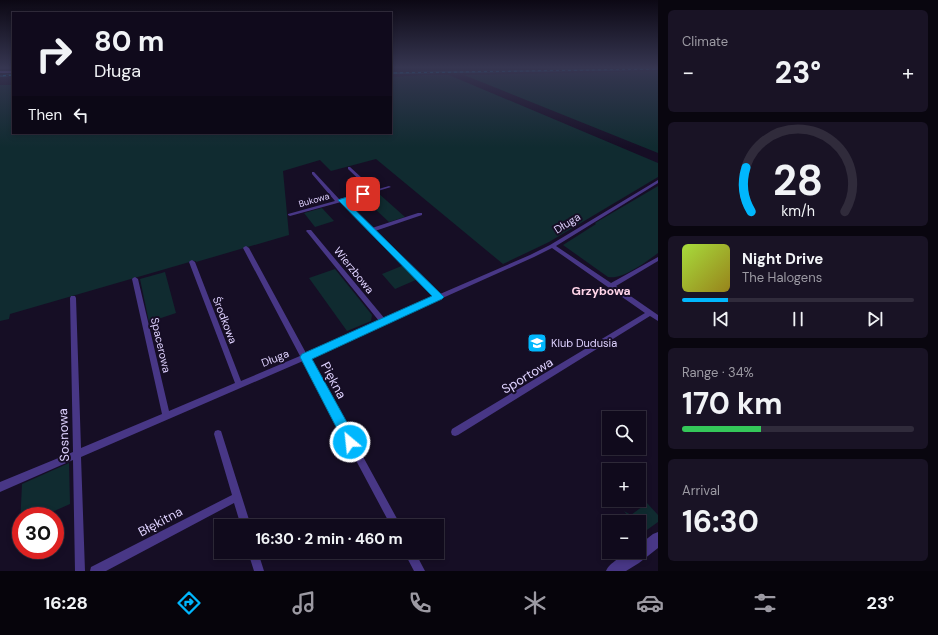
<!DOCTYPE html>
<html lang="en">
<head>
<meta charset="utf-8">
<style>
	body { margin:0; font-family:"DM Sans",sans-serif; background:#191325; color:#f1f3f6; height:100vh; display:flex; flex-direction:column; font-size:15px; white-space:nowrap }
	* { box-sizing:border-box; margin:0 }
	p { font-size:13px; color:#9c9aa3 }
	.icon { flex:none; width:22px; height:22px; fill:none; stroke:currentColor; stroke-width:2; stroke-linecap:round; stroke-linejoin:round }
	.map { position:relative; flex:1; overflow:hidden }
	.sheet { display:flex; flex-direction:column; gap:10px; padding:10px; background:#09060f; width:280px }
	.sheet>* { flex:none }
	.top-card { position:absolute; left:12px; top:12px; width:380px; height:122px; border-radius:0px; box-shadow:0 2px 6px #0003,0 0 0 1px #302b3b; background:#100a1c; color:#f1f3f6; overflow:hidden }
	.controls { position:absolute; left:602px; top:411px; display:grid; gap:8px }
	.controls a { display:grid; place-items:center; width:44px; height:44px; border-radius:0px; background:#100a1c; box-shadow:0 2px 6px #0003,0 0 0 1px #302b3b; font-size:20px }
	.speed { position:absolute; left:12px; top:507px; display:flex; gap:8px; font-size:20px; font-weight:700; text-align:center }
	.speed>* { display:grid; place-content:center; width:52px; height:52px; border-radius:50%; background:#100a1c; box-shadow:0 2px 6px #0003,0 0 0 1px #302b3b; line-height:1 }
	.speed .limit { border:6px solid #d22; background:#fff; color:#111 }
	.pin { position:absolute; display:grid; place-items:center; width:34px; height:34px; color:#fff; margin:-17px; border-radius:8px; box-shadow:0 2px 6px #0006 }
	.me { position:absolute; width:44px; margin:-22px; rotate:332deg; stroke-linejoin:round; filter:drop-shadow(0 0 3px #0008) }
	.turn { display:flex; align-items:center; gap:14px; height:84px; padding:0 16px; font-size:18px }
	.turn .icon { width:52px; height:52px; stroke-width:2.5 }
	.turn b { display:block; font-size:28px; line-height:34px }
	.then { display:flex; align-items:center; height:38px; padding:0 16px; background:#0003; gap:8px; font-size:15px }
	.big { font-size:30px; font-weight:700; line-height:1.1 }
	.sheet .widget { flex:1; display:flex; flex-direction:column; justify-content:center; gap:6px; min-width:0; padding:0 14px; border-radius:6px; background:#191325 }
	.sheet .dial { align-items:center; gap:0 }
	.dial svg { height:104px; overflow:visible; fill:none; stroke:#302b3b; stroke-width:7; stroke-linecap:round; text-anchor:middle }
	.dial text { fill:#f1f3f6; stroke:none }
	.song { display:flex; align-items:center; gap:12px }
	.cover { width:48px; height:48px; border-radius:6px; background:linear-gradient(135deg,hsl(80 70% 55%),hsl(50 70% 35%)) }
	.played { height:4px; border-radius:2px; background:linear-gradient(90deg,#00b7fd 20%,#302b3b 20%) }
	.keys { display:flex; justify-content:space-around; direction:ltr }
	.heat { display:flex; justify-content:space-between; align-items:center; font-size:22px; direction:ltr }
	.charge { height:6px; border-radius:3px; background:linear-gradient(90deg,#34c759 34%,#302b3b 0) }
	.trip { position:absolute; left:214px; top:519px; width:230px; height:40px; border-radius:0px; background:#100a1c; box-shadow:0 2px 6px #0003,0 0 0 1px #302b3b; font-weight:700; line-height:40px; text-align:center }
	.menu { display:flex; height:64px; justify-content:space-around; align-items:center; background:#06040b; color:#9c9aa3 }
	.menu .icon { width:28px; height:28px }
	.menu .current { color:#00b7fd }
	.menu b { font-size:18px; color:#f1f3f6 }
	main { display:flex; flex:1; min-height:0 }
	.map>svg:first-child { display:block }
	.green { fill:#102b30 }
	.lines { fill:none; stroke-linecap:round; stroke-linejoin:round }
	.minor { fill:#483786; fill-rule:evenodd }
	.tertiary { fill:#483786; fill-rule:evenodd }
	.secondary { fill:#8769ff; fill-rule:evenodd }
	.rail-casing { stroke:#00b7fd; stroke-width:1.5 }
	.rail { stroke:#160e25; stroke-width:1; stroke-dasharray:3; stroke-linecap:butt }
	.route { fill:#00b7fd; stroke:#0077a4 }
	.labels { text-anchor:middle; stroke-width:4; stroke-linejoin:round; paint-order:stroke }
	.far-street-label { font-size:9px; fill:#dfd2ff; stroke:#160e25 }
	.street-label { font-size:11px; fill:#dfd2ff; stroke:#160e25 }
	.poi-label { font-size:11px; fill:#dfd2ff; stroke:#160e25; text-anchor:start }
	.neighbourhood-label { font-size:12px; font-weight:bold; fill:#ffd4e8; stroke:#160e25 }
	.near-street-label { font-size:13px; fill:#dfd2ff; stroke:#160e25 }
</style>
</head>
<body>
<main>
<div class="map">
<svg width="658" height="571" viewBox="0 0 658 571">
	<rect width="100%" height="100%" fill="#160e25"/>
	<!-- green -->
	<path class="green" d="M570 67H658V68L542 69Z
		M658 71V153L464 75Z
		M424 75H449L658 163V177L549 242 503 264 376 159 331 171 320 160 283 171 289 235 196 262V261H193L10 314 9 319 0 321V85H13V133H391V77Z
		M658 186V253C646 262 622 280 608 277L563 245 596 224 595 223Z
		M377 192 405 217 389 222 362 197Z
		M322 208 334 221 315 227 304 213Z
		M404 265 418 279 395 289 382 274Z
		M335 269 372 315 371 321 347 331 309 278Z
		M165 272 176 313 149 322 140 279Z
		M69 463 70 504 43 516H21L20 526 22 484Z
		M647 503 658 515V522L644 532 639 529V522H633L624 511 631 515Z"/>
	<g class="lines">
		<!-- minor -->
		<path class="minor" d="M0 67H13V69H0Z
			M348 167H350L375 190 389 186 391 187 345 201 372 228 418 213H422V215L375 231 440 294 530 255 550 245 658 180V183L556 246 611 283 658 257V261L616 286 658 315V321L650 316 458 435 455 436 452 435 451 432 452 429 645 313 552 248 534 257 309 358 401 526H391L303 361 81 457 85 571H75L73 460 0 492V482L73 452 70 298 71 296H75L76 298 81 448 162 414 132 279 133 278 135 277 138 279 169 411 235 383 189 262 190 261 192 260 195 262 241 381 300 356 243 248 244 247 246 246 249 248 306 353 379 321 307 232 306 231 307 230H311L385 319 435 297 341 202 290 216 288 215V214L335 201 312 174V172H314L339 199 371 191 348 169Z
			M218 430 221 431 222 434 251 526H241L234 503 106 571H90L91 567 232 495 214 434 215 431Z
			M248 552H258L264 571H254Z
			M404 552H415L425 571H414Z"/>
		<!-- tertiary -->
		<path class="tertiary" d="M658 532V548L639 563 626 571H606C610 561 629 552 639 552V545L653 534Z"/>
		<!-- secondary -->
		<path class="secondary" d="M0 71H13V73H0Z"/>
		<!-- rail casing -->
		<g class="rail-casing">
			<path id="rail" d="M391 73 658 69
				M0 76 13 75"/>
		</g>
		<!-- rail -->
		<use href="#rail" class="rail"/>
	</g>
	<!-- sky -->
	<linearGradient id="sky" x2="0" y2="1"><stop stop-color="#0c0814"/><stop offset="0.46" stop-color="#363651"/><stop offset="1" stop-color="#363651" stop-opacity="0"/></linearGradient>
	<rect width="658" height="147" fill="url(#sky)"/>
	<!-- route -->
	<path class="route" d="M363 192 365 193V196L346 201 444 297 442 299 312 359 355 437 357 442 355 446 350 448 346 446 300 357 302 354 432 296 338 200Z"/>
	<!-- icons -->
	<defs>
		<g id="school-square" transform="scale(1)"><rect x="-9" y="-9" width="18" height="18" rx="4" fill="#00b7fd" stroke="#160e25"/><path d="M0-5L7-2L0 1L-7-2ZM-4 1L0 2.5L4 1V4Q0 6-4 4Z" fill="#fff"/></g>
	</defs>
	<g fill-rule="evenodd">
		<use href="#school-square" x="537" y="343"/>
	</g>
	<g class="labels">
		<!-- far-street labels -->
		<g class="far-street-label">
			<text transform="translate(314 200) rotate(-16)" y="3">Bukowa</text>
		</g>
		<!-- street labels -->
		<g class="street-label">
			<text transform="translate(567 223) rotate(-32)" y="4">Długa</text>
			<text transform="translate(354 270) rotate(51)" y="4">Wierzbowa</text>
			<text transform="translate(225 320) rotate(69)" y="4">Środkowa</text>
			<text transform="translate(161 345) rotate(77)" y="4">Spacerowa</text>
			<text transform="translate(275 358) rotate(-22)" y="4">Długa</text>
		</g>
		<!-- poi labels -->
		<g class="poi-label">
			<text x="551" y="347">Klub Dudusia</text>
		</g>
		<!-- neighbourhood labels -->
		<g class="neighbourhood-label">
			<text x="601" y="295">Grzybowa</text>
		</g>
		<!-- near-street labels -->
		<g class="near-street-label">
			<text transform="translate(527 375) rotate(-31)" y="5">Sportowa</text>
			<text transform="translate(334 380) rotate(62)" y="5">Piękna</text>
			<text transform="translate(63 435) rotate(-92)" y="5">Sosnowa</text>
			<text transform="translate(160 521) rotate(-28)" y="5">Błękitna</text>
		</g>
	</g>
</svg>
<div class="controls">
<a><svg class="icon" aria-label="search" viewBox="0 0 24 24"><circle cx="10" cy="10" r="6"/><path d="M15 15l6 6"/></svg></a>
<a>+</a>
<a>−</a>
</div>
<div class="speed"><div class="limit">30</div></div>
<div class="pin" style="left:363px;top:194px;background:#d93025"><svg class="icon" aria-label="arrive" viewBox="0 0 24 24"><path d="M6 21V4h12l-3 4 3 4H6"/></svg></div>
<svg class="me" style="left:350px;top:442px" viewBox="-20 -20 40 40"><circle r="17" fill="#00b7fd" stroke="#fff" stroke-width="3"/><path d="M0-11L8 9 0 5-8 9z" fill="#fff"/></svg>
<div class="trip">16:30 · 2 min · 460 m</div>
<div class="top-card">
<div class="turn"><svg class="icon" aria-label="right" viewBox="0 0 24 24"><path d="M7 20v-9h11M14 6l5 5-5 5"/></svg><div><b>80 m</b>Długa</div></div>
<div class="then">Then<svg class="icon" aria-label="left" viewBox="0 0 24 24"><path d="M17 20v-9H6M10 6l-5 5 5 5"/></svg></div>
</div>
</div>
<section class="sheet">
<div class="widget"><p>Climate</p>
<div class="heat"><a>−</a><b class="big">23°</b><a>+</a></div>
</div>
<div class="widget dial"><svg viewBox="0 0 100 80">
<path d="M14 69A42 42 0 1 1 86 69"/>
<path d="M14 69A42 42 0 0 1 10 35" stroke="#00b7fd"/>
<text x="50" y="56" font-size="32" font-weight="700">28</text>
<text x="50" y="72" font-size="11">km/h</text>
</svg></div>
<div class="widget">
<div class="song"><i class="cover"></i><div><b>Night Drive</b><p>The Halogens</p></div></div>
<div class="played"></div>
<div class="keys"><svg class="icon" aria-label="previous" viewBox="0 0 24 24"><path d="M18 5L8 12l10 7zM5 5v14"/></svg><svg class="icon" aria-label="pause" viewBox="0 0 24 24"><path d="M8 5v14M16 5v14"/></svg><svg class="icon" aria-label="next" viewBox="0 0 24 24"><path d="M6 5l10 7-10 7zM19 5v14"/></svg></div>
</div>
<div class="widget"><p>Range · 34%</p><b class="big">170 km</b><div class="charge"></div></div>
<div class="widget"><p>Arrival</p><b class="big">16:30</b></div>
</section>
</main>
<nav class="menu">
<b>16:28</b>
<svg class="icon current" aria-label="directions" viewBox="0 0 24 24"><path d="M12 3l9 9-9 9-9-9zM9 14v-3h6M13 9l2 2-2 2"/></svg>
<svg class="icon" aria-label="music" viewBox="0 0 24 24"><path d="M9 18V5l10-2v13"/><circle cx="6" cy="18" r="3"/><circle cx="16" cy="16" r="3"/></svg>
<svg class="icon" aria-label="phone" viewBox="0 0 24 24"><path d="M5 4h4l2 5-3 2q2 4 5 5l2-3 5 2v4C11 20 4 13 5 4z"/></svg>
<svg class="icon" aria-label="climate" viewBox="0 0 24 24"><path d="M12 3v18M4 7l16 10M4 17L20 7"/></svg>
<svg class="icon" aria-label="car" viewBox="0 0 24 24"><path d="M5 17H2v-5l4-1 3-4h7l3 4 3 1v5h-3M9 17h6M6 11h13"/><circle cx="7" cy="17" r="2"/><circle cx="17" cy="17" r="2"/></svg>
<svg class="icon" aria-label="filters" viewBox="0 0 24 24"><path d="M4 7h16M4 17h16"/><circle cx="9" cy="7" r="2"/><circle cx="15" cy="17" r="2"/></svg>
<b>23°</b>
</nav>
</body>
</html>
